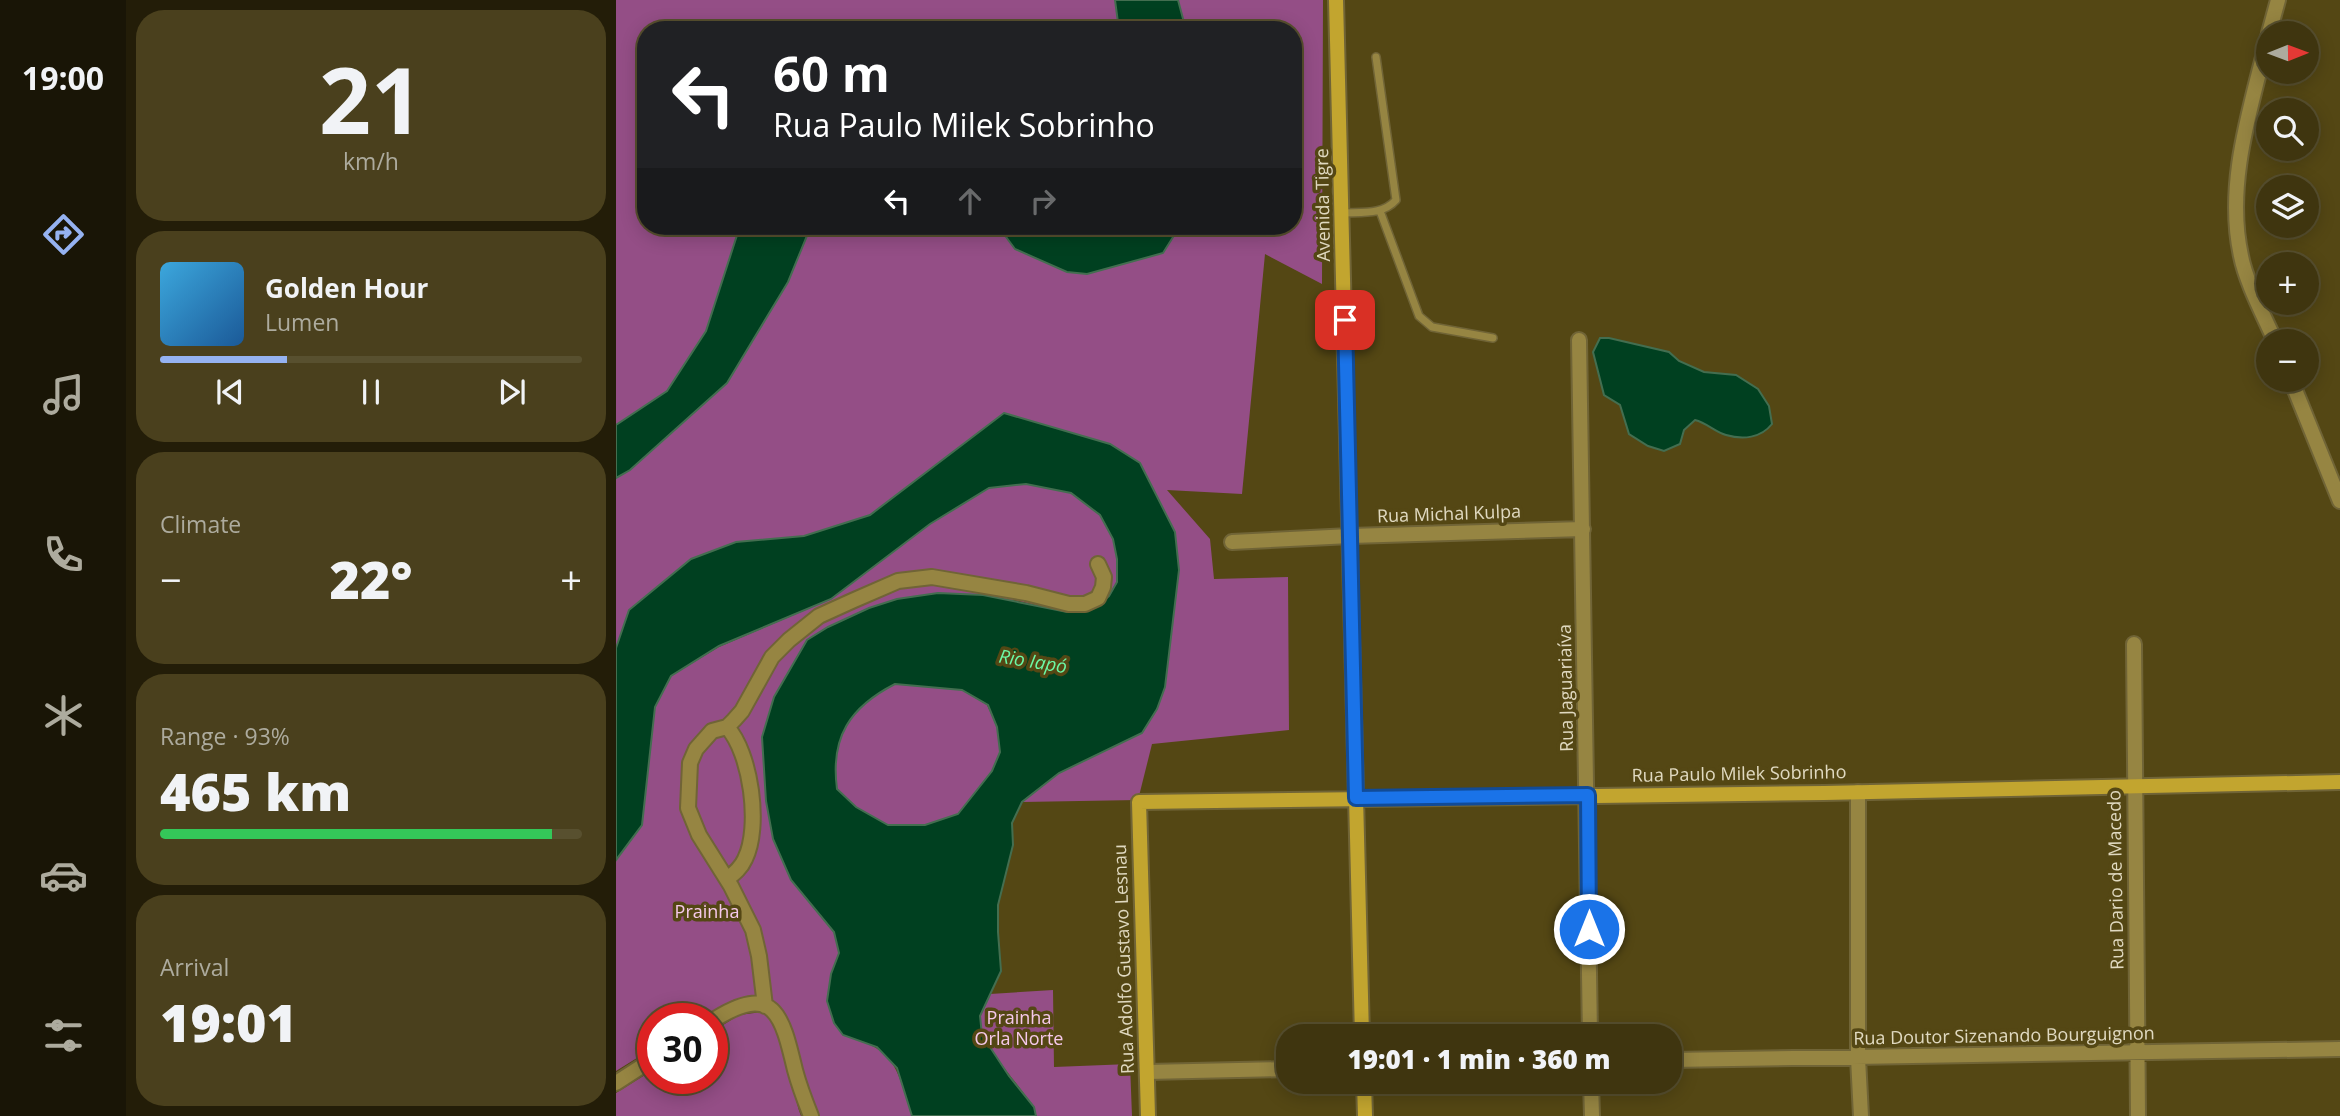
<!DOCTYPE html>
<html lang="en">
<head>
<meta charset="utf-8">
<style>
	body { margin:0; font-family:"Open Sans",sans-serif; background:#4a401d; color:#f1f3f6; height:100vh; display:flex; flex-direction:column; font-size:26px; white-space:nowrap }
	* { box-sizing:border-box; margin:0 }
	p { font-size:23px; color:#adab9e }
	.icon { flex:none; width:38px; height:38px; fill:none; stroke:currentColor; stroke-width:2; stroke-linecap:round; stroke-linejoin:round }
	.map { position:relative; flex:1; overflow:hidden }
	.details { display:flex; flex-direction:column; gap:10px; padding:10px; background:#231d08; width:490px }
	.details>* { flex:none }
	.hud { position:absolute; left:21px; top:21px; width:665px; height:214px; border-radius:28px; box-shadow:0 4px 18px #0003,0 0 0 2px #58502f; background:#202124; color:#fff; overflow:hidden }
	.needle { width:46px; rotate:89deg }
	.buttons { position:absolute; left:1640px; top:21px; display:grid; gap:14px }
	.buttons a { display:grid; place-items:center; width:63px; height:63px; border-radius:50%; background:#3f350f; box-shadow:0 4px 18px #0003,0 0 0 2px #58502f; font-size:35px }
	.speed { position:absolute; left:21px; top:1003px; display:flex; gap:14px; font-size:35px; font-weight:700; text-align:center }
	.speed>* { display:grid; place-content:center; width:91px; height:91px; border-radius:50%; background:#3f350f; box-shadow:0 4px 18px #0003,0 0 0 2px #58502f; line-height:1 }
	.speed .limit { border:10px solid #d22; background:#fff; color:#111 }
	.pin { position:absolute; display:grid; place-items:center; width:60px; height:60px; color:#fff; margin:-30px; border-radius:14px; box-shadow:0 4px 10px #0006 }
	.me { position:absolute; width:77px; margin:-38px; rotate:0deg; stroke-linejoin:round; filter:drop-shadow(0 0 5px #0008) }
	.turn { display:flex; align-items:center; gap:24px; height:147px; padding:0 21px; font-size:32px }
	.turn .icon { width:91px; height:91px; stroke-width:2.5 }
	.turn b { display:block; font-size:49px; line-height:60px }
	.lanes { display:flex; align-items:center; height:66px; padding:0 21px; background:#0003; justify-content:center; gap:35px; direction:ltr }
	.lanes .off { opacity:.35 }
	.big { font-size:52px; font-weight:800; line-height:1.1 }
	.details .tile { flex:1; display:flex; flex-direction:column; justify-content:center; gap:10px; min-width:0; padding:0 24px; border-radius:28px; background:#4a401d }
	.details .dial { align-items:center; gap:0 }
	.dial b { font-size:91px; line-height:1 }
	.song { display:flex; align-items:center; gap:21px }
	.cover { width:84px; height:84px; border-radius:10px; background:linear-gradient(135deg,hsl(200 70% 55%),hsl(210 70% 35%)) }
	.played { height:7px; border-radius:4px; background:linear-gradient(90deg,#95b2f1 30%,#58502f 30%) }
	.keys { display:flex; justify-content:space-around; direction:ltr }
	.heat { display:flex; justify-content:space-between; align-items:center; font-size:38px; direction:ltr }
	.charge { height:10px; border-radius:5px; background:linear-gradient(90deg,#34c759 93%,#58502f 0) }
	.trip { position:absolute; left:660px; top:1024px; width:406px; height:70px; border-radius:28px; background:#3f350f; box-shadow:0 4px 18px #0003,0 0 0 2px #58502f; font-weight:800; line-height:70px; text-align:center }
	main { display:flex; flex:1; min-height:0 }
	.dock { display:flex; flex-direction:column; width:126px; justify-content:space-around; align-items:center; background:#191506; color:#adab9e }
	.dock .icon { width:49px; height:49px }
	.dock .on { color:#95b2f1 }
	.dock b { font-size:32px; color:#f1f3f6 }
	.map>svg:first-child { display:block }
	.green { fill:#944e86 }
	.water { fill:#004020; stroke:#436e50; stroke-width:2; fill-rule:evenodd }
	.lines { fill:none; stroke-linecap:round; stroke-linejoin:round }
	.lane-casing { stroke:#706436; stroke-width:10 }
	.street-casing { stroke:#706436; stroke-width:18 }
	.secondary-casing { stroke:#706436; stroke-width:18 }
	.lane { stroke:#968542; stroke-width:7 }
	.street { stroke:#968542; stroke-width:14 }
	.secondary { stroke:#c2a52f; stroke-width:14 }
	.route-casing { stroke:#114b97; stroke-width:18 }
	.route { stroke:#1a73e8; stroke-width:12 }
	.labels { text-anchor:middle; stroke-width:7; stroke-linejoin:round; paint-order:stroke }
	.street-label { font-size:18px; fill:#e0d9c0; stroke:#544714 }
	.park-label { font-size:18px; fill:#f6c9eb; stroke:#544714 }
	.water-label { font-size:19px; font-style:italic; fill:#6cf8a5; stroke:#544714 }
</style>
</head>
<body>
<main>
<nav class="dock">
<b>19:00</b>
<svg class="icon on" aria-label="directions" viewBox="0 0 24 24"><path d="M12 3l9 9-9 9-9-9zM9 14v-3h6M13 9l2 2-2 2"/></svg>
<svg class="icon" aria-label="music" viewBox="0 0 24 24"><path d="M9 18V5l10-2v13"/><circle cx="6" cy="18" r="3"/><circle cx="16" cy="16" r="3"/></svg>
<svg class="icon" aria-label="phone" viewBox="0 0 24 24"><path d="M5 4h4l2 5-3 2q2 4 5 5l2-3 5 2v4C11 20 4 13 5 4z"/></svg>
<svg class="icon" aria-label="climate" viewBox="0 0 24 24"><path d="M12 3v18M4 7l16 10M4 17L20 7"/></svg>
<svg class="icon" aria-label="car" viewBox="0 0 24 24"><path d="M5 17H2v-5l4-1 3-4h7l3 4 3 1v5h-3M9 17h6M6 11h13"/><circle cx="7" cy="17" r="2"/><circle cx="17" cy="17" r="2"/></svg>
<svg class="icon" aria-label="filters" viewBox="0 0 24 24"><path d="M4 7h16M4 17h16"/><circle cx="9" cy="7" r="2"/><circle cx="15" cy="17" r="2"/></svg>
</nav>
<section class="details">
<div class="tile dial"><b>21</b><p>km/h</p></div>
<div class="tile">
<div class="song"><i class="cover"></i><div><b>Golden Hour</b><p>Lumen</p></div></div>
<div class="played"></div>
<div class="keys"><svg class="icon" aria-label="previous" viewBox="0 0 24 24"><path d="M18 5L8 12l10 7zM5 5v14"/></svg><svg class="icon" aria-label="pause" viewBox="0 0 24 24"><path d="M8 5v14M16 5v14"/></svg><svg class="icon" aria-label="next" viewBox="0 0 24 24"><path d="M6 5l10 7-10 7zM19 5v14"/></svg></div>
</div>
<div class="tile"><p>Climate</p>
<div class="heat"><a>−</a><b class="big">22°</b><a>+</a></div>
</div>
<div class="tile"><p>Range · 93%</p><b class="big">465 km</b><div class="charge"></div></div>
<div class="tile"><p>Arrival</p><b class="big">19:01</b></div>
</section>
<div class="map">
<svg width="1724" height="1116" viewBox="0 0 1724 1116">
	<rect width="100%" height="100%" fill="#544714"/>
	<!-- green -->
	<path class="green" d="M0 0H499L503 30H30V226H124L90 331 51 391 0 425Z
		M562 0H707L706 284 649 254 626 494 551 490 594 539 598 579 672 577 673 730 536 744 522 800 406 802 443 773 526 733 559 532 542 501 494 444 388 413 254 515 188 536 120 542 13 610 0 648V478L14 470 172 282 195 226H382L399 249 547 253 564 226H677V30H570Z
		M410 484 455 493 484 515 497 539 501 559V582L493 596 481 606 451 612 399 600 281 599 252 608 212 627 191 640 158 697 146 737 175 880 218 932 223 953 215 974 227 1035C281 1050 280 1067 296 1116H198L152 1004 119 999 87 1018H37V1048L0 1071V860L26 825 39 707 55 676 103 647 215 599 314 524 373 488Z
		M279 684 346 690 371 705 381 727 384 752 377 771 342 814 309 825H272L240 807 220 789C214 737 234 707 279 684Z
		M437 990 438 1067 514 1064 516 1116H420C412 1087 358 1046 365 1015 366 1008 371 1000 374 994Z
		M146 1012C175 1030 173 1084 185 1116H0V1093L37 1070V1078H96V1032L123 1015Z"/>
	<!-- water -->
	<path class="water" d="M499 0H562L570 30H503Z
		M124 226H195L172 282 111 383 14 470 0 478V425L51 391 90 331Z
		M382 226H564L547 253 471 274 451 272 399 249Z
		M984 338H993L1053 352 1063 361 1088 372 1120 375 1142 389 1153 406 1156 424C1145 438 1127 440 1110 435 1099 432 1091 423 1079 420L1068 430 1064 444 1048 451 1032 446 1013 434 1004 405 988 395 977 352Z
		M388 413 494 444 524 463 559 532 563 570 549 687 541 709 526 733 443 773 406 802 396 823 397 845 382 905V932L385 971 364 1016 366 1035 393 1076 418 1107 420 1116H296L281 1068 261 1047 227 1035 218 1023 211 1001 215 974 223 953 218 932 175 880 157 839 150 801 146 737 158 697 191 640 212 627 253 608 281 599 322 593 367 595 451 612 481 606 493 596 501 582V559L497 539 484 515 455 493 410 484 373 488 314 524 215 599 103 646 55 676 39 707 26 825 0 860V648L13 610 75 559 120 542 188 536 254 515ZM279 684 346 690 372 705 381 727 384 752 376 771 342 814 309 825H272L240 807 221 789C214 737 234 707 279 684Z"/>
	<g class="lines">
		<!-- lane casing -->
		<g class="lane-casing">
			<path id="lane" d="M764 211 803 316 816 327 877 338
				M727 213C746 212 767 215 780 200L760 57"/>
		</g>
		<!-- street casing -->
		<g class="street-casing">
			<path id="street" d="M1653 33 1662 0
				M1652 37C1635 108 1609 183 1625 256 1630 282 1648 316 1659 341
				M963 340 974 1036
				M1675 380 1724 501
				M616 542 734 536 967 529
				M1518 644 1522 1116
				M111 727C135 753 145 827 129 859 125 868 119 873 111 879
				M1242 792V1058L1245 1116
				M149 1006 143 956 137 930 115 886 83 835 72 808 74 763 80 749 96 731 111 727 118 720 126 711 156 657 173 640 203 616 236 601 282 581 316 577 410 593 453 604H469L482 598 487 587 488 577 482 564
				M96 1021C158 981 166 1015 179 1070 183 1085 189 1101 195 1116
				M1054 1060 1724 1049
				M531 1072 672 1069
				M975 1082 976 1116
				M0 1083 37 1059"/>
		</g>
		<!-- secondary casing -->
		<g class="secondary-casing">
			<path id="secondary" d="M720 0 746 1036
				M748 1082 749 1116
				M532 1116 523 802 1208 793 1724 782"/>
		</g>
		<!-- lane -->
		<use href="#lane" class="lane"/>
		<!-- street -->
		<use href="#street" class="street"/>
		<!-- secondary -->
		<use href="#secondary" class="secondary"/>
	</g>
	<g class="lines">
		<!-- route casing -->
		<g class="route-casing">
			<path id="route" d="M729 320 740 798 972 795 973 929"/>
		</g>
		<!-- route -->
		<use href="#route" class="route"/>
	</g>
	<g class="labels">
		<!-- street labels -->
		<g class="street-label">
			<text transform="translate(707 205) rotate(-91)" y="6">Avenida Tigre</text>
			<text transform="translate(833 514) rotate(-2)" y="6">Rua Michal Kulpa</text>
			<text transform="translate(950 688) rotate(-91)" y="6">Rua Jaguariaíva</text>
			<text transform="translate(1123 774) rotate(-1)" y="6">Rua Paulo Milek Sobrinho</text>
			<text transform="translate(1500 880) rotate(-91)" y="6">Rua Dario de Macedo</text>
			<text transform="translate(508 959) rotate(-92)" y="6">Rua Adolfo Gustavo Lesnau</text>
			<text transform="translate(1388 1036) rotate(-1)" y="6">Rua Doutor Sizenando Bourguignon</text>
		</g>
		<!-- park labels -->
		<g class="park-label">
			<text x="91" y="918">Prainha</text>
			<text x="403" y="1024">Prainha<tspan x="403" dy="21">Orla Norte</tspan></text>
		</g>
		<!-- water labels -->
		<g class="water-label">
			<text transform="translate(417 661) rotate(9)" y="7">Rio Iapó</text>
		</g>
	</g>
</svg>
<div class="buttons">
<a><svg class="needle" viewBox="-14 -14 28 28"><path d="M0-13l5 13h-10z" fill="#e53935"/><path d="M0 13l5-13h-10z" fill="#adab9e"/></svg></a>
<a><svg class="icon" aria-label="search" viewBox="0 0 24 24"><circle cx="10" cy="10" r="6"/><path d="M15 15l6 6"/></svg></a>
<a><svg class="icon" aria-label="layers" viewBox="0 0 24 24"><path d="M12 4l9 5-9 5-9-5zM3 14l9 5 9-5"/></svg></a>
<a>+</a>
<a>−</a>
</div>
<div class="speed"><div class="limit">30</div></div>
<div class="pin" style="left:729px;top:320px;background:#d93025"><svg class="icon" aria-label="arrive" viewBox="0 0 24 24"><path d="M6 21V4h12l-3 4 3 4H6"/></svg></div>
<svg class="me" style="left:973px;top:929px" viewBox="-20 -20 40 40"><circle r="17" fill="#1a73e8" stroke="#fff" stroke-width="3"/><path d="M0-11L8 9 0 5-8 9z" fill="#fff"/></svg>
<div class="trip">19:01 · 1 min · 360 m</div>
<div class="hud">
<div class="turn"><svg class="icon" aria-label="left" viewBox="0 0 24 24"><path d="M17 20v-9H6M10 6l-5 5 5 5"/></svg><div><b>60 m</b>Rua Paulo Milek Sobrinho</div></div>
<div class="lanes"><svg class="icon" aria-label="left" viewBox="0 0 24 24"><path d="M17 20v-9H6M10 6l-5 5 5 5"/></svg><svg class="icon off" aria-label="ahead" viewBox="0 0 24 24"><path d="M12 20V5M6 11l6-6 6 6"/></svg><svg class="icon off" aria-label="right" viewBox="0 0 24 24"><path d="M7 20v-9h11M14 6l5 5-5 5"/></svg></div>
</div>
</div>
</main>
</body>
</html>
